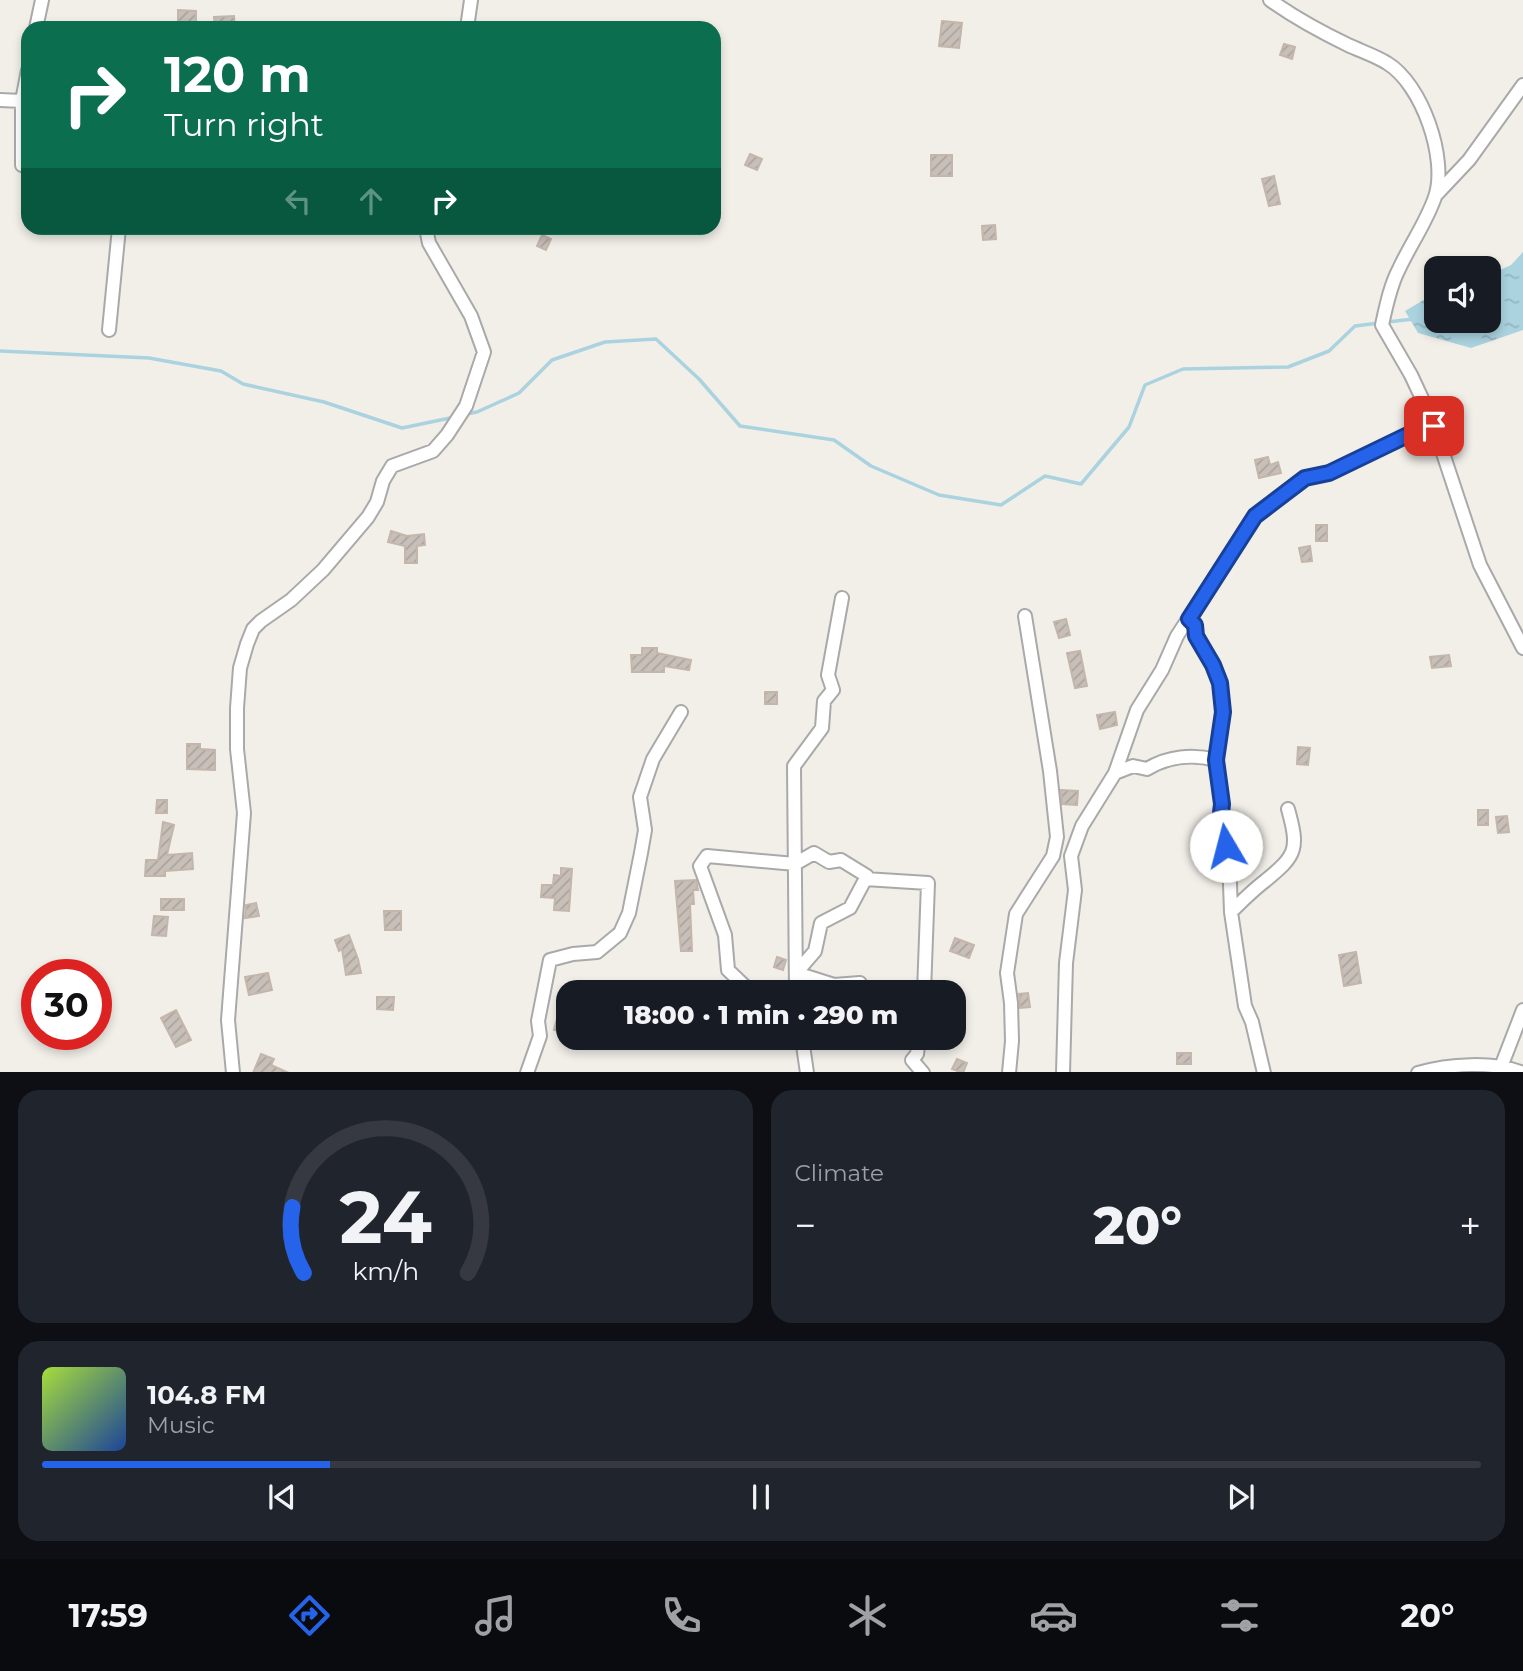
<!DOCTYPE html>
<html lang="en">
<head>
<meta charset="utf-8">
<style>
	body { margin:0; font-family:Montserrat,sans-serif; background:#20242c; color:#f1f3f6; height:100vh; display:flex; flex-direction:column; font-size:26px; white-space:nowrap }
	* { box-sizing:border-box; margin:0 }
	p { font-size:23px; color:#9ea1a6 }
	.icon { flex:none; width:38px; height:38px; fill:none; stroke:currentColor; stroke-width:2; stroke-linecap:round; stroke-linejoin:round }
	.map { position:relative; height:1072px; overflow:hidden }
	.details { display:flex; flex-direction:column; gap:18px; padding:18px; background:#0d0f14; flex:1 }
	.details>* { flex:none }
	.guide { position:absolute; left:21px; top:21px; width:700px; height:214px; border-radius:21px; box-shadow:0 4px 10px #0003; background:#0b6e4f; color:#fff; overflow:hidden }
	.tools { position:absolute; left:1424px; top:256px; display:grid; gap:14px }
	.tools a { display:grid; place-items:center; width:77px; height:77px; border-radius:14px; background:#171b24; box-shadow:0 4px 10px #0003; font-size:35px }
	.speed { position:absolute; left:21px; top:959px; display:flex; gap:14px; font-size:35px; font-weight:700; text-align:center }
	.speed>* { display:grid; place-content:center; width:91px; height:91px; border-radius:50%; background:#171b24; box-shadow:0 4px 10px #0003; line-height:1 }
	.speed .limit { border:10px solid #d22; background:#fff; color:#111 }
	.pin { position:absolute; display:grid; place-items:center; width:60px; height:60px; color:#fff; margin:-30px; border-radius:14px; box-shadow:0 4px 10px #0006 }
	.me { position:absolute; width:77px; margin:-38px; rotate:352deg; stroke-linejoin:round; filter:drop-shadow(0 0 5px #0008) }
	.turn { display:flex; align-items:center; gap:24px; height:147px; padding:0 28px; font-size:32px }
	.turn .icon { width:91px; height:91px; stroke-width:2.5 }
	.turn b { display:block; font-size:49px; line-height:60px }
	.lanes { display:flex; align-items:center; height:66px; padding:0 28px; background:#0003; justify-content:center; gap:35px; direction:ltr }
	.lanes .off { opacity:.35 }
	.big { font-size:52px; font-weight:800; line-height:1.1 }
	.details .widget { flex:1; display:flex; flex-direction:column; justify-content:center; gap:10px; min-width:0; padding:0 24px; border-radius:21px; background:#20242c }
	.details .dial { align-items:center; gap:0 }
	.dial svg { height:182px; overflow:visible; fill:none; stroke:#363941; stroke-width:7; stroke-linecap:round; text-anchor:middle }
	.dial text { fill:#f1f3f6; stroke:none }
	.song { display:flex; align-items:center; gap:21px }
	.cover { width:84px; height:84px; border-radius:10px; background:linear-gradient(135deg,hsl(80 70% 55%),hsl(220 70% 35%)) }
	.played { height:7px; border-radius:4px; background:linear-gradient(90deg,#2563eb 20%,#363941 20%) }
	.keys { display:flex; justify-content:space-around; direction:ltr }
	.heat { display:flex; justify-content:space-between; align-items:center; font-size:38px; direction:ltr }
	.details .tiles { flex:1; display:grid; gap:18px; grid-template-columns:1fr 1fr }
	.widget:last-child { grid-column:span 2 }
	.trip { position:absolute; left:556px; top:980px; width:410px; height:70px; border-radius:21px; background:#171b24; box-shadow:0 4px 10px #0003; font-weight:800; line-height:70px; text-align:center }
	.dock { display:flex; height:112px; justify-content:space-around; align-items:center; background:#090b0e; color:#9ea1a6 }
	.dock .icon { width:49px; height:49px }
	.dock .selected { color:#2563eb }
	.dock b { font-size:32px; color:#f1f3f6 }
	.map>svg:first-child { display:block }
	.water { fill:url(#water-ripples) }
	.lines { fill:none; stroke-linecap:round; stroke-linejoin:round }
	.stream { stroke:#aad3df; stroke-width:3.5 }
	.building { fill:url(#building-hatch); stroke:#c4b6ab; stroke-width:2 }
	.minor-casing { stroke:#a9a9a9; stroke-width:16 }
	.minor { stroke:#fff; stroke-width:12 }
	.route-casing { stroke:#184099; stroke-width:18 }
	.route { stroke:#2563eb; stroke-width:12 }
</style>
</head>
<body>
<div class="map">
<svg width="1523" height="1073" viewBox="0 0 1523 1073">
	<defs>
		<pattern id="water-ripples" width="26" height="14" patternUnits="userSpaceOnUse" patternTransform="scale(1.75)"><rect width="26" height="14" fill="#aad3df"/><path d="M2 4q2-2 4 0t4 0M15 11q2-2 4 0t4 0" fill="none" stroke="#92b5bf"/></pattern>
		<pattern id="building-hatch" width="6" height="6" patternUnits="userSpaceOnUse" patternTransform="scale(1.75)"><rect width="6" height="6" fill="#c7bfb8"/><path d="M-1 1l2-2M0 6l6-6M5 7l2-2" fill="none" stroke="#aba49e"/></pattern>
	</defs>
	<rect width="100%" height="100%" fill="#f2efe9"/>
	<!-- water -->
	<path class="water" d="M1523 252V330L1471 348 1418 333 1405 311 1437 292V320H1489V275L1511 265Z"/>
	<g class="lines">
		<!-- stream -->
		<path class="stream" d="M1387 322 1414 319
			M0 351 149 358 221 371 243 384 324 402 402 428 455 417
			M466 414 477 412 519 393 552 360 605 342 656 339 699 379 740 426 834 440 871 466 939 495 1001 505 1045 476 1081 484 1129 427 1145 385 1183 369 1288 367 1329 351 1355 326 1379 323"/>
	</g>
	<!-- building -->
	<path class="building" d="M178 10 196 11V27L178 26Z
		M234 16 235 28H215L214 17Z
		M942 21 962 23 959 48 939 46Z
		M1284 44 1295 47 1292 59 1280 55Z
		M750 154 762 159 757 170 745 165Z
		M931 155H952V176H931Z
		M1274 176 1280 204 1269 206 1262 179Z
		M995 225 996 239 983 240 982 226Z
		M542 235 551 239 546 250 537 246Z
		M1268 457 1270 465 1278 462 1281 473 1259 478 1255 460Z
		M1316 525H1327V541H1316Z
		M391 531 407 536 424 534 425 545 417 546V563H405V546L388 542Z
		M1310 546 1312 561 1302 562 1299 548Z
		M1066 619 1070 635 1059 638 1054 622Z
		M642 648H657V653L691 660 689 670 664 666V672H632L631 655H642Z
		M1080 651 1087 686 1075 688 1067 653Z
		M1449 655 1451 666 1432 668 1430 657Z
		M765 692H777V704H765Z
		M1115 712 1117 725 1100 729 1097 715Z
		M187 744H200V749L215 750V770L187 769Z
		M1298 747 1310 748 1308 765 1297 764Z
		M1061 790 1078 791 1077 805 1062 804Z
		M157 800H167V813H156Z
		M1478 810H1488V825H1478Z
		M1507 816 1509 832 1498 833 1496 817Z
		M163 822 174 825 167 855 192 853 193 869 165 871V876H145L146 860H158Z
		M561 868 572 869 569 911 554 910 555 898 541 897 542 885H553L554 875 561 876Z
		M696 880 698 890H693L694 904H690L692 951H681L675 881Z
		M161 899H184V910H161Z
		M256 903 259 916 245 918 246 905Z
		M384 911H401V930H385Z
		M154 916 168 917 166 936 152 935Z
		M349 935 358 959 361 973 346 975 342 949 339 951 335 940Z
		M955 938 974 945 969 958 950 951Z
		M1356 952 1361 983 1344 986 1339 955Z
		M777 957 786 960 783 970 774 967Z
		M268 973 272 990 249 995 245 977Z
		M1028 993 1030 1007 1020 1008 1019 994Z
		M377 997H394L393 1010 377 1009Z
		M560 1007 569 1009V1033L554 1030Z
		M176 1010 191 1040 176 1047 161 1018Z
		M1177 1053H1191V1064H1177Z
		M261 1054 274 1059 271 1065 289 1073H253Z
		M957 1059 967 1063 963 1073 952 1069Z"/>
	<g class="lines">
		<!-- minor casing -->
		<g class="minor-casing">
			<path id="minor" d="M1270 0C1295 18 1321 32 1348 45 1361 51 1376 56 1387 63 1422 84 1448 159 1435 197 1426 223 1410 245 1399 269 1390 286 1386 307 1382 325L1411 375 1432 420 1480 565 1523 648
				M36 28 42 0
				M467 28 471 0
				M28 70 22 101V165L28 166
				M0 100 22 101
				M1436 195 1469 160 1523 85
				M109 330 119 228
				M1189 619 1195 625 1196 636 1213 665 1220 683 1223 712 1216 760 1222 804 1219 831 1229 857 1231 912
				M1115 773 1133 766 1147 769C1168 756 1193 754 1216 760
				M865 879 928 883 924 992
				M796 973 834 985 860 983
				M751 992 728 970 725 935 700 866 707 856 795 864 814 853 829 862 841 860 867 876 850 908 821 923 815 951 796 973
				M796 992 794 766 822 728 824 701 833 690 828 675 842 598
				M802 1038 807 1073
				M919 1038 917 1054 912 1060 923 1073
				M1501 1067 1523 1010
				M233 1073 228 1020 244 813 237 749V708L240 668 247 644 253 629 261 621 291 600 323 570 368 517 377 502 383 481 392 466 433 451 447 435 466 406 484 352 471 316 429 243 426 228
				M527 1073 540 1036 538 1021 550 960 573 954 597 952 620 933 629 913 641 853 645 830 640 797 653 759 681 712
				M1009 1073 1012 1041 1011 1003 1007 973 1016 914 1053 856 1057 837 1050 771 1025 616
				M1063 1073 1066 963 1075 890 1071 856 1082 826 1115 773 1137 710 1162 670 1177 636 1255 516 1305 478 1329 473 1416 431 1434 426
				M1264 1073 1252 1022 1245 1006 1231 912C1242 901 1253 890 1265 881 1297 855 1299 849 1288 809
				M1418 1073C1448 1064 1494 1061 1523 1073"/>
		</g>
		<!-- minor -->
		<use href="#minor" class="minor"/>
	</g>
	<g class="lines">
		<!-- route casing -->
		<g class="route-casing">
			<path id="route" d="M1226 846 1219 831 1222 804 1216 760 1223 712 1220 683 1213 665 1196 636 1195 625 1189 619 1255 516 1305 478 1329 473 1416 431 1434 426"/>
		</g>
		<!-- route -->
		<use href="#route" class="route"/>
	</g>
</svg>
<div class="tools">
<a><svg class="icon" aria-label="sound" viewBox="0 0 24 24"><path d="M4 9h4l5-4v14l-5-4H4zM17 9q2 3 0 6"/></svg></a>
</div>
<div class="speed"><div class="limit">30</div></div>
<div class="pin" style="left:1434px;top:426px;background:#d93025"><svg class="icon" aria-label="arrive" viewBox="0 0 24 24"><path d="M6 21V4h12l-3 4 3 4H6"/></svg></div>
<svg class="me" style="left:1226px;top:846px" viewBox="-20 -20 40 40"><circle r="19" fill="#fff"/><path d="M0-13L10 11 0 6-10 11z" fill="#2563eb"/></svg>
<div class="trip">18:00 · 1 min · 290 m</div>
<div class="guide">
<div class="turn"><svg class="icon" aria-label="right" viewBox="0 0 24 24"><path d="M7 20v-9h11M14 6l5 5-5 5"/></svg><div><b>120 m</b>Turn right</div></div>
<div class="lanes"><svg class="icon off" aria-label="left" viewBox="0 0 24 24"><path d="M17 20v-9H6M10 6l-5 5 5 5"/></svg><svg class="icon off" aria-label="ahead" viewBox="0 0 24 24"><path d="M12 20V5M6 11l6-6 6 6"/></svg><svg class="icon" aria-label="right" viewBox="0 0 24 24"><path d="M7 20v-9h11M14 6l5 5-5 5"/></svg></div>
</div>
</div>
<section class="details">
<div class="tiles">
<div class="widget dial"><svg viewBox="0 0 100 80">
<path d="M14 69A42 42 0 1 1 86 69"/>
<path d="M14 69A42 42 0 0 1 9 40" stroke="#2563eb"/>
<text x="50" y="56" font-size="32" font-weight="700">24</text>
<text x="50" y="72" font-size="11">km/h</text>
</svg></div>
<div class="widget"><p>Climate</p>
<div class="heat"><a>−</a><b class="big">20°</b><a>+</a></div>
</div>
<div class="widget">
<div class="song"><i class="cover"></i><div><b>104.8 FM</b><p>Music</p></div></div>
<div class="played"></div>
<div class="keys"><svg class="icon" aria-label="previous" viewBox="0 0 24 24"><path d="M18 5L8 12l10 7zM5 5v14"/></svg><svg class="icon" aria-label="pause" viewBox="0 0 24 24"><path d="M8 5v14M16 5v14"/></svg><svg class="icon" aria-label="next" viewBox="0 0 24 24"><path d="M6 5l10 7-10 7zM19 5v14"/></svg></div>
</div>
</div>
</section>
<nav class="dock">
<b>17:59</b>
<svg class="icon selected" aria-label="directions" viewBox="0 0 24 24"><path d="M12 3l9 9-9 9-9-9zM9 14v-3h6M13 9l2 2-2 2"/></svg>
<svg class="icon" aria-label="music" viewBox="0 0 24 24"><path d="M9 18V5l10-2v13"/><circle cx="6" cy="18" r="3"/><circle cx="16" cy="16" r="3"/></svg>
<svg class="icon" aria-label="phone" viewBox="0 0 24 24"><path d="M5 4h4l2 5-3 2q2 4 5 5l2-3 5 2v4C11 20 4 13 5 4z"/></svg>
<svg class="icon" aria-label="climate" viewBox="0 0 24 24"><path d="M12 3v18M4 7l16 10M4 17L20 7"/></svg>
<svg class="icon" aria-label="car" viewBox="0 0 24 24"><path d="M5 17H2v-5l4-1 3-4h7l3 4 3 1v5h-3M9 17h6M6 11h13"/><circle cx="7" cy="17" r="2"/><circle cx="17" cy="17" r="2"/></svg>
<svg class="icon" aria-label="filters" viewBox="0 0 24 24"><path d="M4 7h16M4 17h16"/><circle cx="9" cy="7" r="2"/><circle cx="15" cy="17" r="2"/></svg>
<b>20°</b>
</nav>
</body>
</html>
